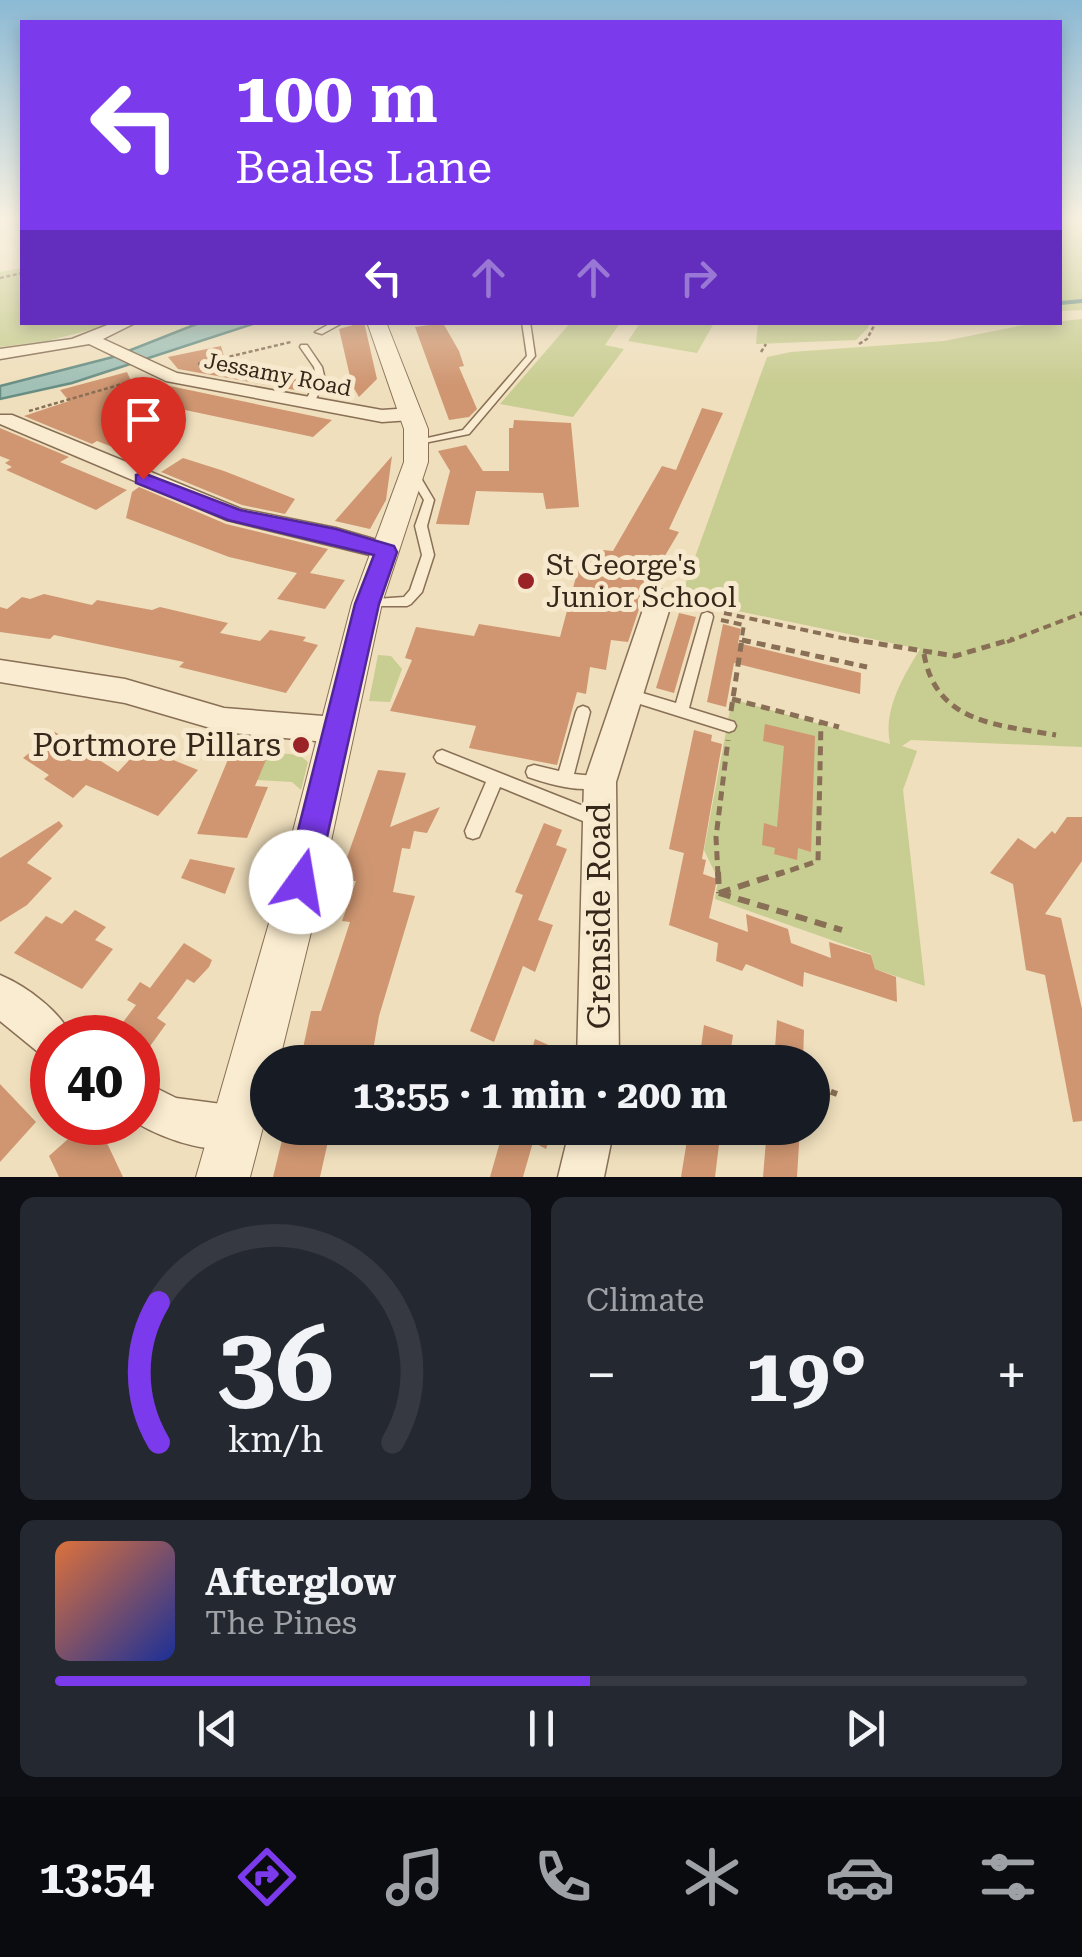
<!DOCTYPE html>
<html lang="en">
<head>
<meta charset="utf-8">
<style>
	body { margin:0; font-family:"Roboto Serif",serif; background:#242831; color:#f1f3f6; height:100vh; display:flex; flex-direction:column; font-size:38px; white-space:nowrap }
	* { box-sizing:border-box; margin:0 }
	p { font-size:32px; color:#9ea1a6 }
	.icon { flex:none; width:55px; height:55px; fill:none; stroke:currentColor; stroke-width:2; stroke-linecap:round; stroke-linejoin:round }
	.map { position:relative; height:1177px; overflow:hidden }
	.side { display:flex; flex-direction:column; gap:20px; padding:20px; background:#0d0f14; flex:1 }
	.side>* { flex:none }
	.banner { position:absolute; left:20px; top:20px; width:1042px; height:305px; border-radius:0px; box-shadow:0 5px 15px #0003; background:#7c3aed; color:#fff; overflow:hidden }
	.speed { position:absolute; left:30px; top:1015px; display:flex; gap:20px; font-size:50px; font-weight:700; text-align:center }
	.speed>* { display:grid; place-content:center; width:130px; height:130px; border-radius:50%; background:#171b24; box-shadow:0 5px 15px #0003; line-height:1 }
	.speed .limit { border:15px solid #d22; background:#fff; color:#111 }
	.pin { position:absolute; display:grid; place-items:center; width:85px; height:85px; color:#fff; margin:-102px -42px; border-radius:50% 50% 50% 0; rotate:-45deg; box-shadow:0 0 10px #0007 }
	.pin .icon { rotate:45deg }
	.me { position:absolute; width:110px; margin:-55px; rotate:13deg; stroke-linejoin:round; filter:drop-shadow(0 0 8px #0008) }
	.turn { display:flex; align-items:center; gap:35px; height:210px; padding:0 50px; font-size:45px }
	.turn .icon { width:130px; height:130px; stroke-width:2.5 }
	.turn b { display:block; font-size:70px; line-height:85px }
	.lanes { display:flex; align-items:center; height:95px; padding:0 50px; background:#0003; justify-content:center; gap:50px; direction:ltr }
	.lanes .off { opacity:.35 }
	.big { font-size:75px; font-weight:700; line-height:1.1 }
	.side .tile { flex:1; display:flex; flex-direction:column; justify-content:center; gap:15px; min-width:0; padding:0 35px; border-radius:15px; background:#242831 }
	.side .dial { align-items:center; gap:0 }
	.dial svg { height:260px; overflow:visible; fill:none; stroke:#363941; stroke-width:7; stroke-linecap:round; text-anchor:middle }
	.dial text { fill:#f1f3f6; stroke:none }
	.song { display:flex; align-items:center; gap:30px }
	.cover { width:120px; height:120px; border-radius:15px; background:linear-gradient(135deg,hsl(20 70% 55%),hsl(230 70% 35%)) }
	.played { height:10px; border-radius:5px; background:linear-gradient(90deg,#7c3aed 55%,#363941 55%) }
	.keys { display:flex; justify-content:space-around; direction:ltr }
	.heat { display:flex; justify-content:space-between; align-items:center; font-size:55px; direction:ltr }
	.side .tiles { flex:1; display:grid; gap:20px; grid-template-columns:1fr 1fr }
	.tile:last-child { grid-column:span 2 }
	.trip { position:absolute; left:250px; top:1045px; width:580px; height:100px; border-radius:50px; background:#171b24; box-shadow:0 5px 15px #0003; font-weight:700; line-height:100px; text-align:center }
	.tab-bar { display:flex; height:160px; justify-content:space-around; align-items:center; background:#090b0e; color:#9ea1a6 }
	.tab-bar .icon { width:70px; height:70px }
	.tab-bar .active { color:#7c3aed }
	.tab-bar b { font-size:45px; color:#f1f3f6 }
	.map>svg:first-child { display:block }
	.green { fill:#c8cd91 }
	.water { fill:#a1c0b6; stroke:#688e84; stroke-width:2.5 }
	.lines { fill:none; stroke-linecap:round; stroke-linejoin:round }
	.stream { stroke:#688e84; stroke-width:4 }
	.building { fill:#cf9671 }
	.service-casing { stroke:#886f56; stroke-width:3 }
	.minor-casing { stroke:#886f56; stroke-width:3 }
	.tertiary-casing { stroke:#886f56; stroke-width:2 }
	.path-far3 { stroke:#886f56; stroke-width:2.5; stroke-dasharray:4 2.5; stroke-linecap:butt }
	.path-far2 { stroke:#886f56; stroke-width:4; stroke-dasharray:8 5; stroke-linecap:butt }
	.path-far1 { stroke:#886f56; stroke-width:5; stroke-dasharray:9 6; stroke-linecap:butt }
	.path { stroke:#886f56; stroke-width:6; stroke-dasharray:12 8; stroke-linecap:butt }
	.service { fill:#faecd0; fill-rule:evenodd }
	.minor { fill:#faecd0; fill-rule:evenodd }
	.tertiary { fill:#faecd0; fill-rule:evenodd }
	.route { fill:#7c3aed; stroke:#51269a; stroke-width:2.5 }
	.poi-dot { fill:#992327; stroke:#f7e9cd; stroke-width:4 }
	.labels { text-anchor:middle; stroke-width:10; stroke-linejoin:round; paint-order:stroke }
	.far-street-label { font-size:22px; fill:#36271b; stroke:#f7e9cd }
	.poi-label { font-size:28px; fill:#36271b; stroke:#f7e9cd; text-anchor:start }
	.near-poi-label { font-size:32px; fill:#36271b; stroke:#f7e9cd; text-anchor:end }
	.near-street-label { font-size:32px; fill:#36271b; stroke:#f7e9cd }
</style>
</head>
<body>
<div class="map">
<svg width="1082" height="1177" viewBox="0 0 1082 1177">
	<rect width="100%" height="100%" fill="#efdfbd"/>
	<!-- green -->
	<path class="green" d="M1060 220H1082V310L1060 311Z
		M22 268V322L117 323 47 341 0 347V272Z
		M1082 319V747L911 740 902 746 917 751 903 790 925 986 875 969 871 954 715 899 718 879 704 850 732 699 890 744C883 710 903 677 920 649L680 599 767 357 791 352 944 341 1024 325Z
		M571 322 620 323 605 345 624 349 573 417 500 404Z
		M640 323V322L714 323 697 353 628 341Z
		M758 323V322L869 323 868 328 856 340 756 344Z
		M378 655 391 656 402 669 390 702 369 701Z
		M268 752 299 755 308 762 301 790 292 782 257 780Z"/>
	<!-- water -->
	<path class="water" d="M199 323H256L72 383 0 399V386L113 357Z"/>
	<g class="lines">
		<!-- stream -->
		<path class="stream" d="M1060 303 1082 301"/>
	</g>
	<!-- building -->
	<path class="building" d="M364 322 377 379 359 397 352 385 339 329Z
		M443 323 459 351 464 366 459 367 477 409 469 417 449 420 415 327Z
		M221 346 225 360 218 362 302 372 305 378 313 379 306 392 178 369 168 357Z
		M127 372 132 383 151 378 165 385 332 420 313 437 171 407 121 432 154 447 149 461 97 441 92 444 24 416 69 401 60 390Z
		M702 408 723 413 669 529 679 532 663 559H667L655 587 643 597 628 642 611 640 606 670 590 667 586 694 577 692 557 765 469 748 476 726 390 711 412 660 405 658 416 627 474 636 479 624 560 637 581 558 591 559 593 549 613 551 662 466 676 470Z
		M514 420 571 423 579 507 546 509 543 493 476 491 469 525 436 524 450 471 438 451 466 445 483 471H509V428H513Z
		M0 428 69 457 60 462 127 490 96 510 6 470 12 467 5 463 10 460 0 456Z
		M392 456 386 500 370 529 335 521Z
		M183 458 224 471 295 499 285 514 242 505 161 472Z
		M139 487 226 524 328 549 310 573 345 580 325 609 277 599 297 573 229 557 126 518 132 492Z
		M44 594 92 605 97 600 152 610 160 607 228 623 220 633 260 641 270 630 306 637 303 641 318 645 286 693 179 667 184 662 54 635 50 639 0 632V607L7 609 22 597 30 599Z
		M679 613 696 617 674 693 656 688Z
		M723 624 741 629 738 643 861 673 860 694 734 663 726 707 707 702Z
		M765 724 815 736 811 852 798 848 797 860 774 854 775 848 762 845 764 823 777 827 784 746 763 741Z
		M694 730 712 735 711 741 722 744 702 859 706 860 703 874 717 879 709 918 748 932 746 914 788 929 791 943 831 958 829 942 871 955 875 969 896 977 897 1002 804 972 803 987 746 964 742 971 716 961 718 943 669 925 684 853 669 849Z
		M55 732 118 772 133 756 142 760 151 751 198 770 158 816 86 785 73 798 44 779 49 775 23 758Z
		M229 757 266 760 255 786 268 787 247 838 197 834Z
		M378 770 406 773 390 827 440 807 427 833 414 831 410 849 402 848 393 892 415 896 379 1016 371 1062H300L311 1011H321L350 922 342 921 356 881 339 880Z
		M1067 817H1082V861L1045 914 1061 918 1082 1009V1121L1073 1122 1045 975 1026 970 1013 884 990 873 1018 838 1035 849 1052 831 1055 834Z
		M59 821 63 826 27 863 52 878 27 905 0 922V858Z
		M544 823 562 830 556 845 567 849 538 920 553 925 535 972 523 966 494 1042 470 1031 523 895 515 892Z
		M190 859 235 868 225 894 181 878Z
		M75 910 106 927 95 940 113 949 82 989 14 953 46 916 62 924Z
		M184 943 212 960 209 967 194 983 187 979 172 999 157 1018 166 1024 138 1063V1038H111L136 1005 127 1000 140 982 150 988Z
		M777 1020 804 1030 803 1062H774Z
		M704 1025 733 1035 729 1062H699Z
		M535 1039 573 1056V1062H528Z
		M0 1084 36 1122 0 1162Z
		M87 1122H97L123 1177H59L49 1156Z
		M285 1128H331L320 1177H273Z
		M504 1128H553L546 1149 533 1142 523 1177H490Z
		M689 1128H721L715 1177H681Z
		M767 1128H800L797 1177H763Z"/>
	<g class="lines">
		<!-- service casing -->
		<g class="service-casing">
			<path id="service" d="M333 322H344L322 334 315 332Z
				M522 322H530L535 356 469 434 414 445V441L463 430 527 356Z
				M301 345H307L322 367 325 380 314 403 309 406 304 403 317 380 314 367 300 347Z
				M414 472 418 473 434 500 427 526 434 555 422 592 411 604 407 606H362L361 603 362 600 404 597 410 590 422 555 415 526 424 500 409 475Z
				M707 612 712 614 713 617 689 708 734 722 736 726 734 730 729 732 624 699 622 695 624 691 629 689 676 703 701 617 702 614Z
				M583 706 588 708 590 712 574 774 604 777 606 782 604 787C579 793 552 785 528 777L526 772 528 767 534 765 559 771 576 712 578 708Z
				M442 750 601 813 603 818 601 823 595 826 500 787 479 837 473 839 467 837 465 831 486 782 437 762 434 757 437 752Z"/>
		</g>
		<!-- minor casing -->
		<g class="minor-casing">
			<path id="minor" d="M115 322H137L103 339 177 373 382 410 411 408 420 414 411 420 382 422 166 381 89 344 0 359V349L72 339Z
				M0 415H12L241 509 336 528 394 545 398 551 386 559 227 520 0 424Z
				M660 589 669 592 673 598 616 782 619 1062H577L584 782 647 598 651 592Z
				M0 660 125 679 224 708 336 717 347 721 351 730 347 739 336 743 224 732 125 703 0 682Z
				M0 975C26 986 62 1012 72 1038H52V1058L38 1052 0 1021Z
				M138 1079 176 1098 237 1106 253 1112 259 1128 253 1144C217 1158 167 1141 135 1122Z
				M570 1128H614L604 1177H558Z"/>
		</g>
		<!-- tertiary casing -->
		<g class="tertiary-casing">
			<path id="tertiary" d="M367 322H386L428 429V462L382 603 315 916 279 1062H268V1108L250 1177H196L271 916 352 603 404 462V429Z"/>
		</g>
		<!-- path-far3 -->
		<path class="path-far3" d="M0 278 22 273
			M859 344 867 339 876 322
			M761 352 766 344
			M198 364 291 342
			M29 411 136 380"/>
		<!-- path-far2 -->
		<path class="path-far2" d="M724 613 861 642
			M721 620 744 625 741 642
			M742 640 750 642
			M1007 642 1082 613"/>
		<!-- path-far1 -->
		<path class="path-far1" d="M849 639 955 656 1013 639
			M742 640 867 667
			M924 654C936 723 997 725 1056 735
			M732 699 839 727
			M731 711 742 639
			M718 875 716 837 728 740
			M776 875 818 861 821 722"/>
		<!-- path -->
		<path class="path" d="M718 872 719 893
			M719 893 784 872
			M719 893 842 930
			M746 1061 752 1062
			M812 1085 837 1094"/>
		<!-- service -->
		<use href="#service" class="service"/>
		<!-- minor -->
		<use href="#minor" class="minor"/>
		<!-- tertiary -->
		<use href="#tertiary" class="tertiary"/>
	</g>
	<!-- sky -->
	<linearGradient id="sky" x2="0" y2="1"><stop stop-color="#8bb9d4"/><stop offset="0.57" stop-color="#f8f1e1"/><stop offset="1" stop-color="#f8f1e1" stop-opacity="0"/></linearGradient>
	<rect width="1082" height="385" fill="url(#sky)"/>
	<!-- route -->
	<path class="route" d="M143 473 240 510 336 529 394 546 397 552 379 604 317 882 312 893 301 898 289 893 285 882 355 604 374 555 228 520 136 483V475Z"/>
	<!-- markers -->
	<g class="poi-dot">
		<circle cx="526" cy="581" r="10"/>
		<circle cx="301" cy="745" r="10"/>
	</g>
	<g class="labels">
		<!-- far-street labels -->
		<g class="far-street-label">
			<text transform="translate(278 374) rotate(11)" y="8">Jessamy Road</text>
		</g>
		<!-- poi labels -->
		<g class="poi-label">
			<text x="546" y="575">St George's<tspan x="546" dy="32">Junior School</tspan></text>
		</g>
		<!-- near-poi labels -->
		<g class="near-poi-label">
			<text x="281" y="756">Portmore Pillars</text>
		</g>
		<!-- near-street labels -->
		<g class="near-street-label">
			<text transform="translate(599 916) rotate(-90)" y="11">Grenside Road</text>
		</g>
	</g>
</svg>
<div class="speed"><div class="limit">40</div></div>
<div class="pin" style="left:143px;top:479px;background:#d93025"><svg class="icon" aria-label="arrive" viewBox="0 0 24 24"><path d="M6 21V4h12l-3 4 3 4H6"/></svg></div>
<svg class="me" style="left:301px;top:882px" viewBox="-20 -20 40 40"><circle r="19" fill="#fff"/><path d="M0-13L10 11 0 6-10 11z" fill="#7c3aed"/></svg>
<div class="trip">13:55 · 1 min · 200 m</div>
<div class="banner">
<div class="turn"><svg class="icon" aria-label="left" viewBox="0 0 24 24"><path d="M17 20v-9H6M10 6l-5 5 5 5"/></svg><div><b>100 m</b>Beales Lane</div></div>
<div class="lanes"><svg class="icon" aria-label="left" viewBox="0 0 24 24"><path d="M17 20v-9H6M10 6l-5 5 5 5"/></svg><svg class="icon off" aria-label="ahead" viewBox="0 0 24 24"><path d="M12 20V5M6 11l6-6 6 6"/></svg><svg class="icon off" aria-label="ahead" viewBox="0 0 24 24"><path d="M12 20V5M6 11l6-6 6 6"/></svg><svg class="icon off" aria-label="right" viewBox="0 0 24 24"><path d="M7 20v-9h11M14 6l5 5-5 5"/></svg></div>
</div>
</div>
<section class="side">
<div class="tiles">
<div class="tile dial"><svg viewBox="0 0 100 80">
<path d="M14 69A42 42 0 1 1 86 69"/>
<path d="M14 69A42 42 0 0 1 14 26" stroke="#7c3aed"/>
<text x="50" y="56" font-size="32" font-weight="700">36</text>
<text x="50" y="72" font-size="11">km/h</text>
</svg></div>
<div class="tile"><p>Climate</p>
<div class="heat"><a>−</a><b class="big">19°</b><a>+</a></div>
</div>
<div class="tile">
<div class="song"><i class="cover"></i><div><b>Afterglow</b><p>The Pines</p></div></div>
<div class="played"></div>
<div class="keys"><svg class="icon" aria-label="previous" viewBox="0 0 24 24"><path d="M18 5L8 12l10 7zM5 5v14"/></svg><svg class="icon" aria-label="pause" viewBox="0 0 24 24"><path d="M8 5v14M16 5v14"/></svg><svg class="icon" aria-label="next" viewBox="0 0 24 24"><path d="M6 5l10 7-10 7zM19 5v14"/></svg></div>
</div>
</div>
</section>
<nav class="tab-bar">
<b>13:54</b>
<svg class="icon active" aria-label="directions" viewBox="0 0 24 24"><path d="M12 3l9 9-9 9-9-9zM9 14v-3h6M13 9l2 2-2 2"/></svg>
<svg class="icon" aria-label="music" viewBox="0 0 24 24"><path d="M9 18V5l10-2v13"/><circle cx="6" cy="18" r="3"/><circle cx="16" cy="16" r="3"/></svg>
<svg class="icon" aria-label="phone" viewBox="0 0 24 24"><path d="M5 4h4l2 5-3 2q2 4 5 5l2-3 5 2v4C11 20 4 13 5 4z"/></svg>
<svg class="icon" aria-label="climate" viewBox="0 0 24 24"><path d="M12 3v18M4 7l16 10M4 17L20 7"/></svg>
<svg class="icon" aria-label="car" viewBox="0 0 24 24"><path d="M5 17H2v-5l4-1 3-4h7l3 4 3 1v5h-3M9 17h6M6 11h13"/><circle cx="7" cy="17" r="2"/><circle cx="17" cy="17" r="2"/></svg>
<svg class="icon" aria-label="filters" viewBox="0 0 24 24"><path d="M4 7h16M4 17h16"/><circle cx="9" cy="7" r="2"/><circle cx="15" cy="17" r="2"/></svg>
</nav>
</body>
</html>
